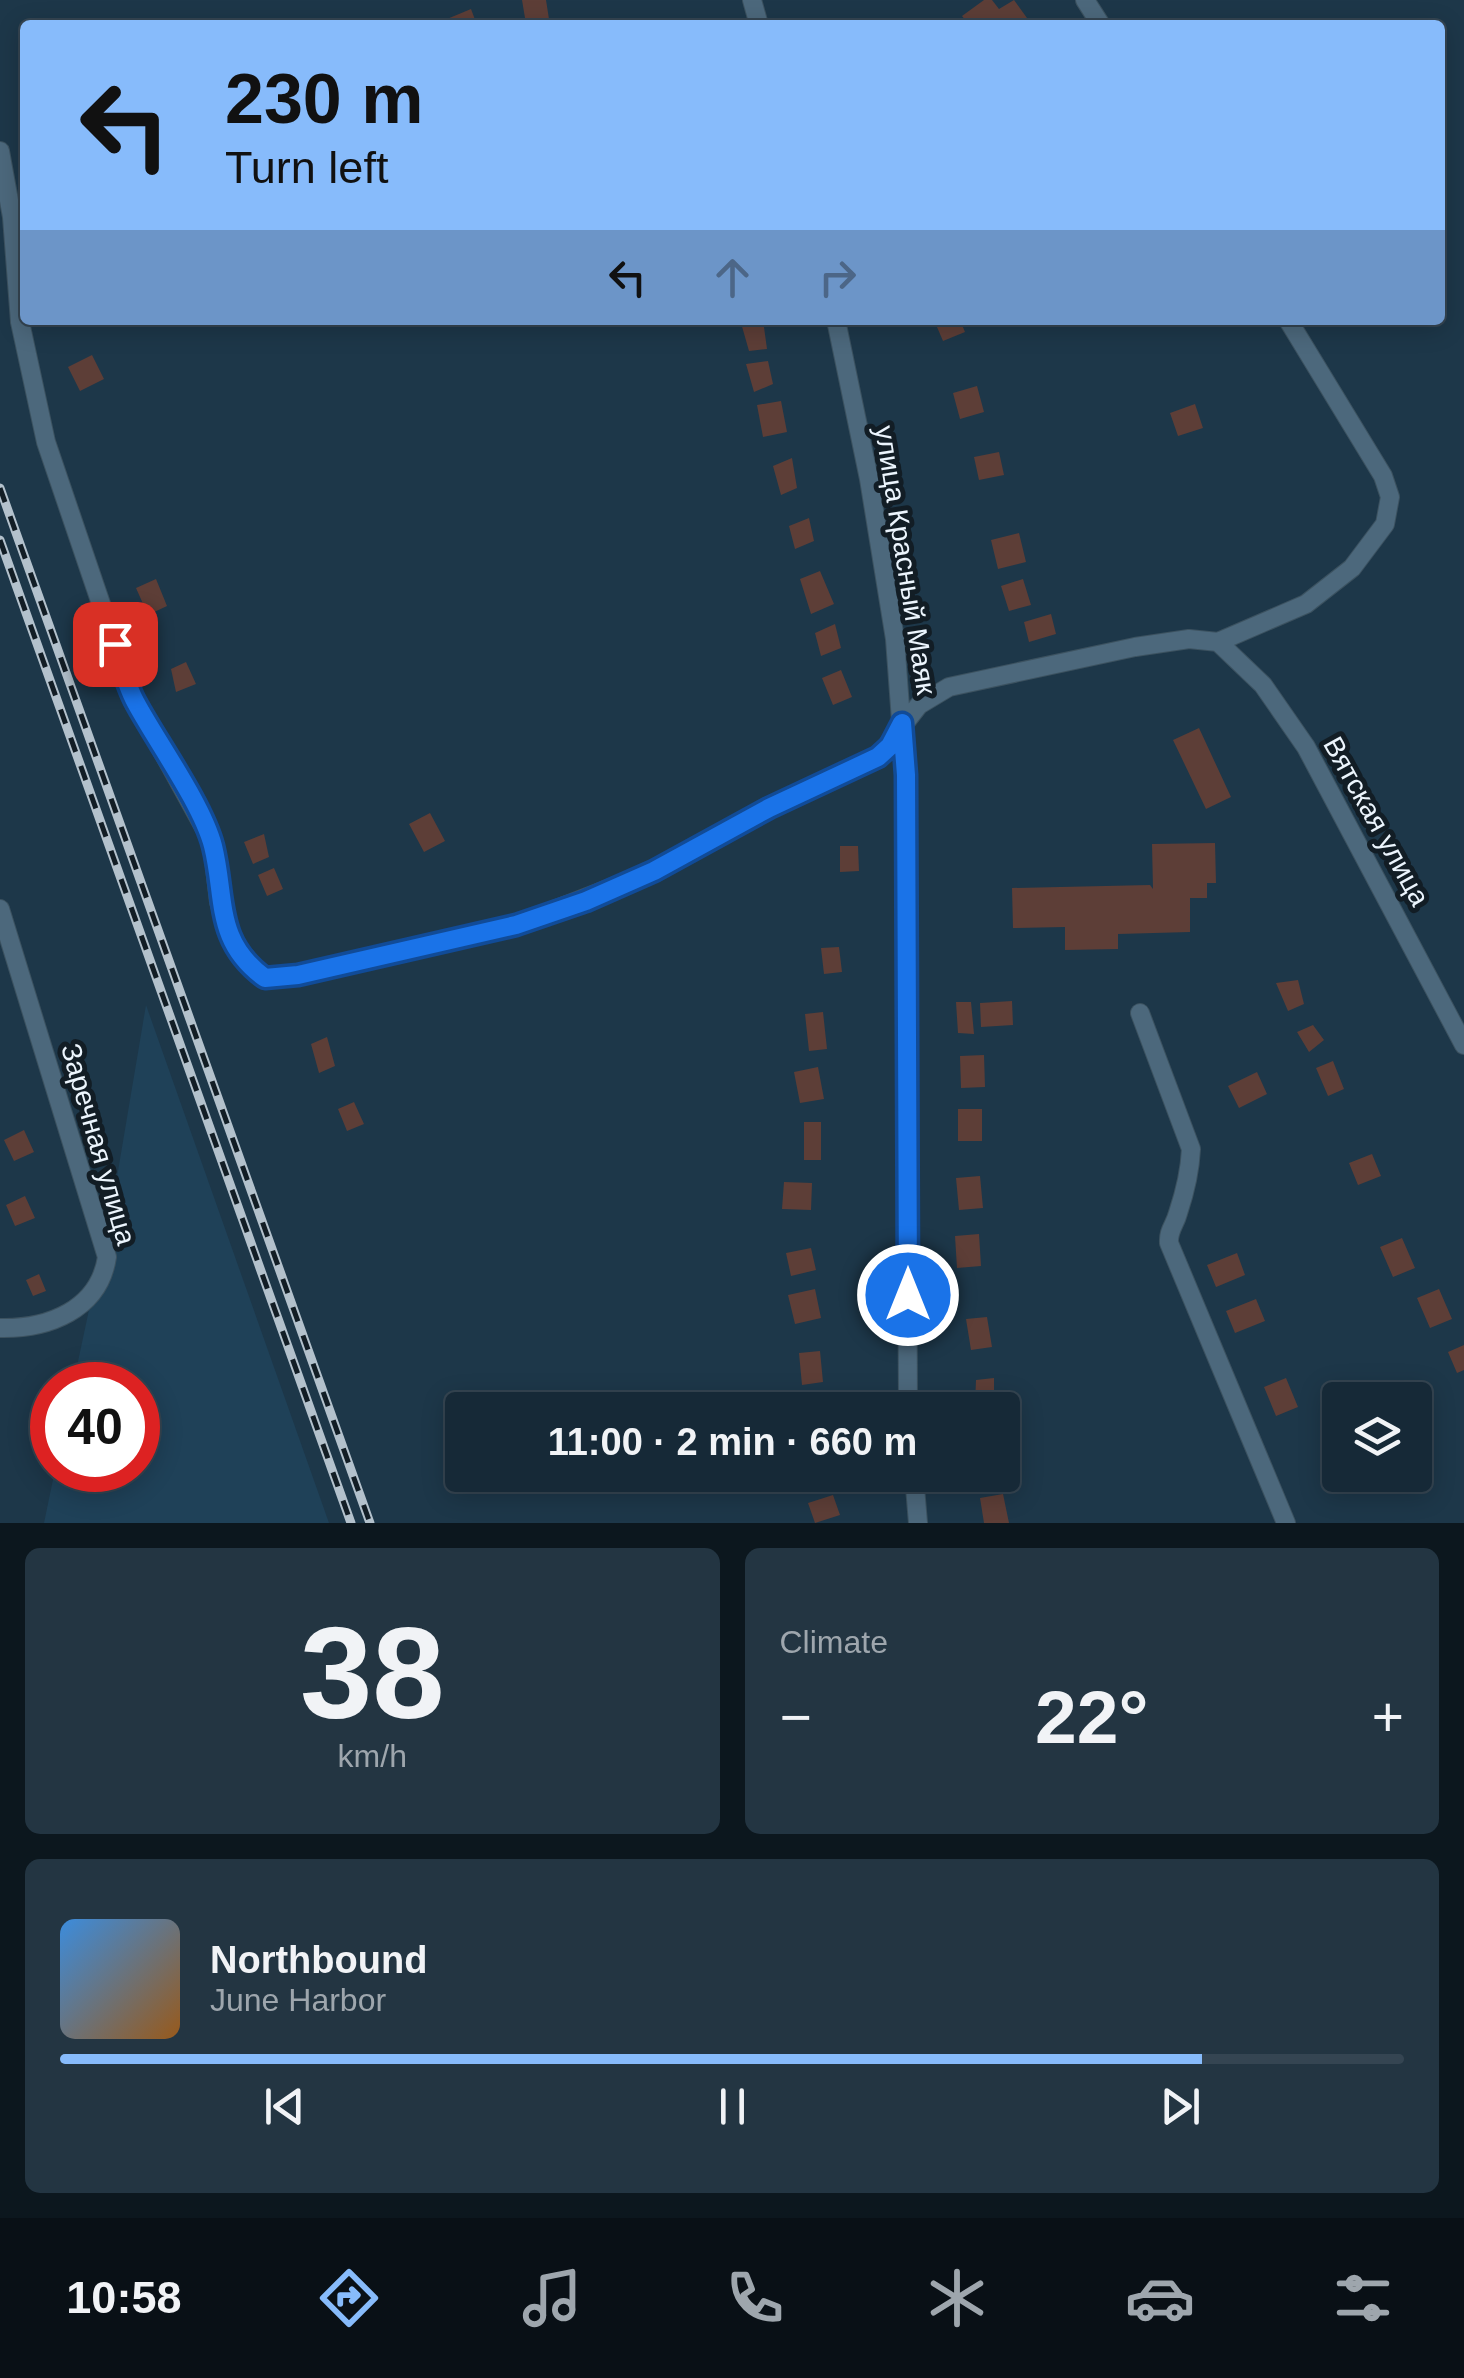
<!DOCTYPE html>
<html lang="en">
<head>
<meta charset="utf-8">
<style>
	body { margin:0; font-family:Helvetica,sans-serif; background:#233542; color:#f1f3f6; height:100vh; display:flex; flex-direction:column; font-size:38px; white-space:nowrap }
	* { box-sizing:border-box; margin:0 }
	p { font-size:32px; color:#9ea6ad }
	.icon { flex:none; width:55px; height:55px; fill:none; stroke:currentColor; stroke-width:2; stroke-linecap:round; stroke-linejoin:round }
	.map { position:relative; height:1523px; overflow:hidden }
	.details { display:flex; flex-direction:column; gap:25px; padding:25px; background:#0c171e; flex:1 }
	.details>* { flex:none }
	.hud { position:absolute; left:20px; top:20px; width:1425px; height:305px; border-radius:10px; box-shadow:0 5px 25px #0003,0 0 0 2px #354552; background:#87bbfb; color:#111; overflow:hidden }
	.fabs { position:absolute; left:1322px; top:1382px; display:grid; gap:20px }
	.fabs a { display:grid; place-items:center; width:110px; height:110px; border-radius:10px; background:#162937; box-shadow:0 5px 25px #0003,0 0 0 2px #354552; font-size:50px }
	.speed { position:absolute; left:30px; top:1362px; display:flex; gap:20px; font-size:50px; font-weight:700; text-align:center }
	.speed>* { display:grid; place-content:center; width:130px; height:130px; border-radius:50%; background:#162937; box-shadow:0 5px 25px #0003,0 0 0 2px #354552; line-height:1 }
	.speed .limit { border:15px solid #d22; background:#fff; color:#111 }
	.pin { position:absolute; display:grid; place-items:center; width:85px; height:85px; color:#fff; margin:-42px; border-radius:20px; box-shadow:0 5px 15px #0006 }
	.me { position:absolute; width:110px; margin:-55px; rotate:0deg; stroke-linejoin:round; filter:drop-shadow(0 0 8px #0008) }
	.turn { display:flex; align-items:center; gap:35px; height:210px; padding:0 40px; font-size:45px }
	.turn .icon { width:130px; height:130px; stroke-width:2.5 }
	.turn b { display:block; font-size:70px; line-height:85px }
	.lanes { display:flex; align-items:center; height:95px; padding:0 40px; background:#0003; justify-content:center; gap:50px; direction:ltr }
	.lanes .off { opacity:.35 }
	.big { font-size:75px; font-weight:700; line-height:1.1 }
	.details .widget { flex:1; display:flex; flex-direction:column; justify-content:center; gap:15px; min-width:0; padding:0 35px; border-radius:15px; background:#233542 }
	.details .dial { align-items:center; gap:0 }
	.dial b { font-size:130px; line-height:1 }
	.song { display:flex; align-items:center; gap:30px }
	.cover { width:120px; height:120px; border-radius:15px; background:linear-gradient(135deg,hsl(210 70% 55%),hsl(30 70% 35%)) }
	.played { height:10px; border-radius:5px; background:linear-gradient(90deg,#87bbfb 85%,#354552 85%) }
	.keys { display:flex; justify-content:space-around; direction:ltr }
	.heat { display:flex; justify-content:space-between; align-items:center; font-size:55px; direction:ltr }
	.details .tiles { flex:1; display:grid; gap:25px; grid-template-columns:1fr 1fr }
	.widget:last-child { grid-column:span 2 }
	.trip { position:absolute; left:445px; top:1392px; width:575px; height:100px; border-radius:10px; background:#162937; box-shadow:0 5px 25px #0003,0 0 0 2px #354552; font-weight:700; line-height:100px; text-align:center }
	.tab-bar { display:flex; height:160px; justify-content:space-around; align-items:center; background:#091016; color:#9ea6ad }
	.tab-bar .icon { width:70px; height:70px }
	.tab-bar .on { color:#87bbfb }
	.tab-bar b { font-size:45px; color:#f1f3f6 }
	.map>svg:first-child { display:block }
	.built { fill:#1f4158 }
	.building { fill:#5d3e37 }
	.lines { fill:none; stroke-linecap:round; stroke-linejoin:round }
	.minor-casing { stroke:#3c5260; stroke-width:20 }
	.minor { stroke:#4c687c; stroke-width:18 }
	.rail-casing { stroke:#b3c1cc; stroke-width:9 }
	.rail { stroke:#121d25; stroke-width:5; stroke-dasharray:15; stroke-linecap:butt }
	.route-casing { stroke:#114b97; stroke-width:25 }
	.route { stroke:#1a73e8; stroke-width:18 }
	.labels { text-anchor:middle; stroke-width:10; stroke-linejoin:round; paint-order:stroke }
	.street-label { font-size:28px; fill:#ecf5fd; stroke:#121d25 }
</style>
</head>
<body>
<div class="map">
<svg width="1464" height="1523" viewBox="0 0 1464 1523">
	<rect width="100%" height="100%" fill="#1d3749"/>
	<!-- built -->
	<path class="built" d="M146 1005 329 1523H44L55 1470H138V1385H73L116 1183Z"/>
	<!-- building -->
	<path class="building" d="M522 0H546L549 19 526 24Z
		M984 0H992L999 9 1014 0 1027 18 1018 25H969L962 16Z
		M471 9 477 25H449L447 19Z
		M763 320 767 349 749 351 741 323Z
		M934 320H960L965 332 943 341Z
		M92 355 104 379 80 391 68 367Z
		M768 361 773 384 754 392 746 364Z
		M977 386 984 412 960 419 953 393Z
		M781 401 787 432 763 437 757 405Z
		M1195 404 1203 428 1178 436 1170 413Z
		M999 452 1004 475 979 480 974 457Z
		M792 458 797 488 781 495 773 466Z
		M809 518 814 541 795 549 789 526Z
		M1019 533 1026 562 998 569 991 540Z
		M820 571 834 604 811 614 800 579Z
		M156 579 167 606 148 615 136 588Z
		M1023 579 1031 605 1009 611 1001 586Z
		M1051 614 1056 634 1029 642 1024 622Z
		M835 624 841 648 821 656 815 633Z
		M186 662 196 684 176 692 171 669Z
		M841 670 852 697 833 705 822 678Z
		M1199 728 1231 797 1206 809 1173 740Z
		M430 813 445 841 424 852 409 824Z
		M264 834 269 857 253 864 244 842Z
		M1215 843 1216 883H1207V898H1190V932L1118 934V949L1065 950V927L1013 928 1012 888 1150 885 1153 889 1152 844Z
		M840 846H858L859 871 840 872Z
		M274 868 283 889 267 896 258 875Z
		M839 947 842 972 824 974 821 948Z
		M1298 980 1304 1004 1288 1011 1276 983Z
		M1012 1001 1013 1025 981 1027 980 1003Z
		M956 1002H971L974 1034 958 1033Z
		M823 1012 827 1049 809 1051 805 1014Z
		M1313 1025 1324 1040 1309 1052 1297 1032Z
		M327 1037 335 1066 319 1073 311 1044Z
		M984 1055 985 1087 961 1088 960 1056Z
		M1333 1061 1344 1089 1328 1096 1316 1068Z
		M818 1067 824 1099 800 1103 794 1072Z
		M1257 1072 1267 1094 1239 1108 1228 1086Z
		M354 1102 364 1124 347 1131 338 1109Z
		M958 1109H982V1141H958Z
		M804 1122H821V1160H804Z
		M24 1130 34 1152 14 1161 4 1140Z
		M1372 1154 1381 1176 1358 1185 1349 1163Z
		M980 1176 983 1208 959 1210 956 1178Z
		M784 1182 812 1183 811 1210 782 1209Z
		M25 1196 35 1218 15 1226 6 1205Z
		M979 1234 981 1266 957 1268 955 1236Z
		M1402 1238 1415 1268 1393 1277 1380 1247Z
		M811 1248 816 1270 791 1276 786 1253Z
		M1237 1253 1245 1275 1216 1287 1207 1265Z
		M39 1274 46 1291 33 1296 26 1280Z
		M815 1289 821 1318 795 1324 788 1295Z
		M1439 1289 1452 1319 1430 1328 1417 1298Z
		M1256 1299 1265 1321 1235 1333 1226 1311Z
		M987 1317 992 1347 971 1350 966 1319Z
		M1464 1345V1370L1457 1373 1448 1352Z
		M820 1351 823 1382 802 1385 799 1353Z
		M994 1378V1404L975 1405 976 1380Z
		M1286 1378 1298 1407 1276 1416 1264 1387Z
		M1003 1494 1009 1523H984L980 1498Z
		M833 1495 840 1515 815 1523 808 1503Z"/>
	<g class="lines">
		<!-- minor casing -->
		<g class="minor-casing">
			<path id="minor" d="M752 0 759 25
				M1085 0 1101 25
				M0 151 12 217 20 322 46 442 133 698 212 842 219 902 229 935 242 957 265 978 298 975 515 925 654 871 769 808 878 757 919 705 949 687 1135 647 1189 639 1218 642 1306 604 1352 568 1385 524 1390 497 1383 476 1288 320
				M836 320 869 479 895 639 905 775 908 1410
				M1218 642 1263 685 1306 747 1464 1045
				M0 909 107 1257C99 1310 48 1329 0 1328
				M1140 1013 1191 1149C1190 1171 1185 1192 1178 1213 1175 1225 1168 1230 1169 1243L1286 1523
				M914 1475 918 1523"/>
		</g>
		<!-- minor -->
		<use href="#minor" class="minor"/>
		<!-- rail casing -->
		<g class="rail-casing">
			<path id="rail" d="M0 488 370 1523
				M0 540 351 1523"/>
		</g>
		<!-- rail -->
		<use href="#rail" class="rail"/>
	</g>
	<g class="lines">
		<!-- route casing -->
		<g class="route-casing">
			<path id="route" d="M115 644C121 664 126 685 136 703 157 742 202 804 213 846 226 898 214 941 265 978L298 975 516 925 586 901 654 871 769 808 878 757 890 746 902 723 906 775 908 1295"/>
		</g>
		<!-- route -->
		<use href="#route" class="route"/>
	</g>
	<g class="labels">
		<!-- street labels -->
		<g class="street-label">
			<text transform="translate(906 560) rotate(81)" y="10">улица Красный Маяк</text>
			<text transform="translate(1377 821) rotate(61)" y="10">Вятская улица</text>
			<text transform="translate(99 1144) rotate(74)" y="10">Заречная улица</text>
		</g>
	</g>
</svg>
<div class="fabs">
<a><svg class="icon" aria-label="layers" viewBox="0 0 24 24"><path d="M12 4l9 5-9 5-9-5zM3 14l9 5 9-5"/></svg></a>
</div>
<div class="speed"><div class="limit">40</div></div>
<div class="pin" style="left:115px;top:644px;background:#d93025"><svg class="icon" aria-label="arrive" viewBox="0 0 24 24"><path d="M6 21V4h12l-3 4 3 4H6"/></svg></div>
<svg class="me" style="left:908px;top:1295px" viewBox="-20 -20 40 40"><circle r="17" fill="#1a73e8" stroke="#fff" stroke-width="3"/><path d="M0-11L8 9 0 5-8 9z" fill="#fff"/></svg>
<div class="trip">11:00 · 2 min · 660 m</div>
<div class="hud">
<div class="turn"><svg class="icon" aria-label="left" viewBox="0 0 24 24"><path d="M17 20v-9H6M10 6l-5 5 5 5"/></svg><div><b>230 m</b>Turn left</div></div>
<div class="lanes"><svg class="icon" aria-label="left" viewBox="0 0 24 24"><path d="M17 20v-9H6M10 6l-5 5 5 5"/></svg><svg class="icon off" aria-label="ahead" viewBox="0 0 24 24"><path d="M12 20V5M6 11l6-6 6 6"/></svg><svg class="icon off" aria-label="right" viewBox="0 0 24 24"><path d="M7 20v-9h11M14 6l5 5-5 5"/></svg></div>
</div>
</div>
<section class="details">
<div class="tiles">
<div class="widget dial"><b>38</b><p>km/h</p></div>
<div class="widget"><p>Climate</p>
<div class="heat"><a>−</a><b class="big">22°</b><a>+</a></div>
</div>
<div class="widget">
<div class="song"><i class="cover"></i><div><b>Northbound</b><p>June Harbor</p></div></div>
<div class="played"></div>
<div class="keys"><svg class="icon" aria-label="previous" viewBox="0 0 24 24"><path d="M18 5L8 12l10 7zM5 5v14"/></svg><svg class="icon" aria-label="pause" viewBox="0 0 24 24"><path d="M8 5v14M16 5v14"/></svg><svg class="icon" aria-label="next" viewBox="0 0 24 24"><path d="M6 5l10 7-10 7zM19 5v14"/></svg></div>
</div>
</div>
</section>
<nav class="tab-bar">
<b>10:58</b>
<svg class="icon on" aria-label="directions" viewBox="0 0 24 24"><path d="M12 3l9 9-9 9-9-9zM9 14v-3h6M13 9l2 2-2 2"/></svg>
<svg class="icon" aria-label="music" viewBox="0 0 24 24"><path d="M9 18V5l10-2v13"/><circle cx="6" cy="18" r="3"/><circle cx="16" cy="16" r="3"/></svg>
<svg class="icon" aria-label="phone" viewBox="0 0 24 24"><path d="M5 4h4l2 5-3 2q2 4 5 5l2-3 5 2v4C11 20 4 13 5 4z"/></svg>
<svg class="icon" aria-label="climate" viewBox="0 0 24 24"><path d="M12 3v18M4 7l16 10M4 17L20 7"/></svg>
<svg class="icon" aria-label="car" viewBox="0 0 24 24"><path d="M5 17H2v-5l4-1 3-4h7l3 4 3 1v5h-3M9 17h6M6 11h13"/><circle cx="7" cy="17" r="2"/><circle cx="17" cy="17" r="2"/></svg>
<svg class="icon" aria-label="filters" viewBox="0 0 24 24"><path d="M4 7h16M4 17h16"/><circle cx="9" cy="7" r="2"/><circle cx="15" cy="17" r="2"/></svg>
</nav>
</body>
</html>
